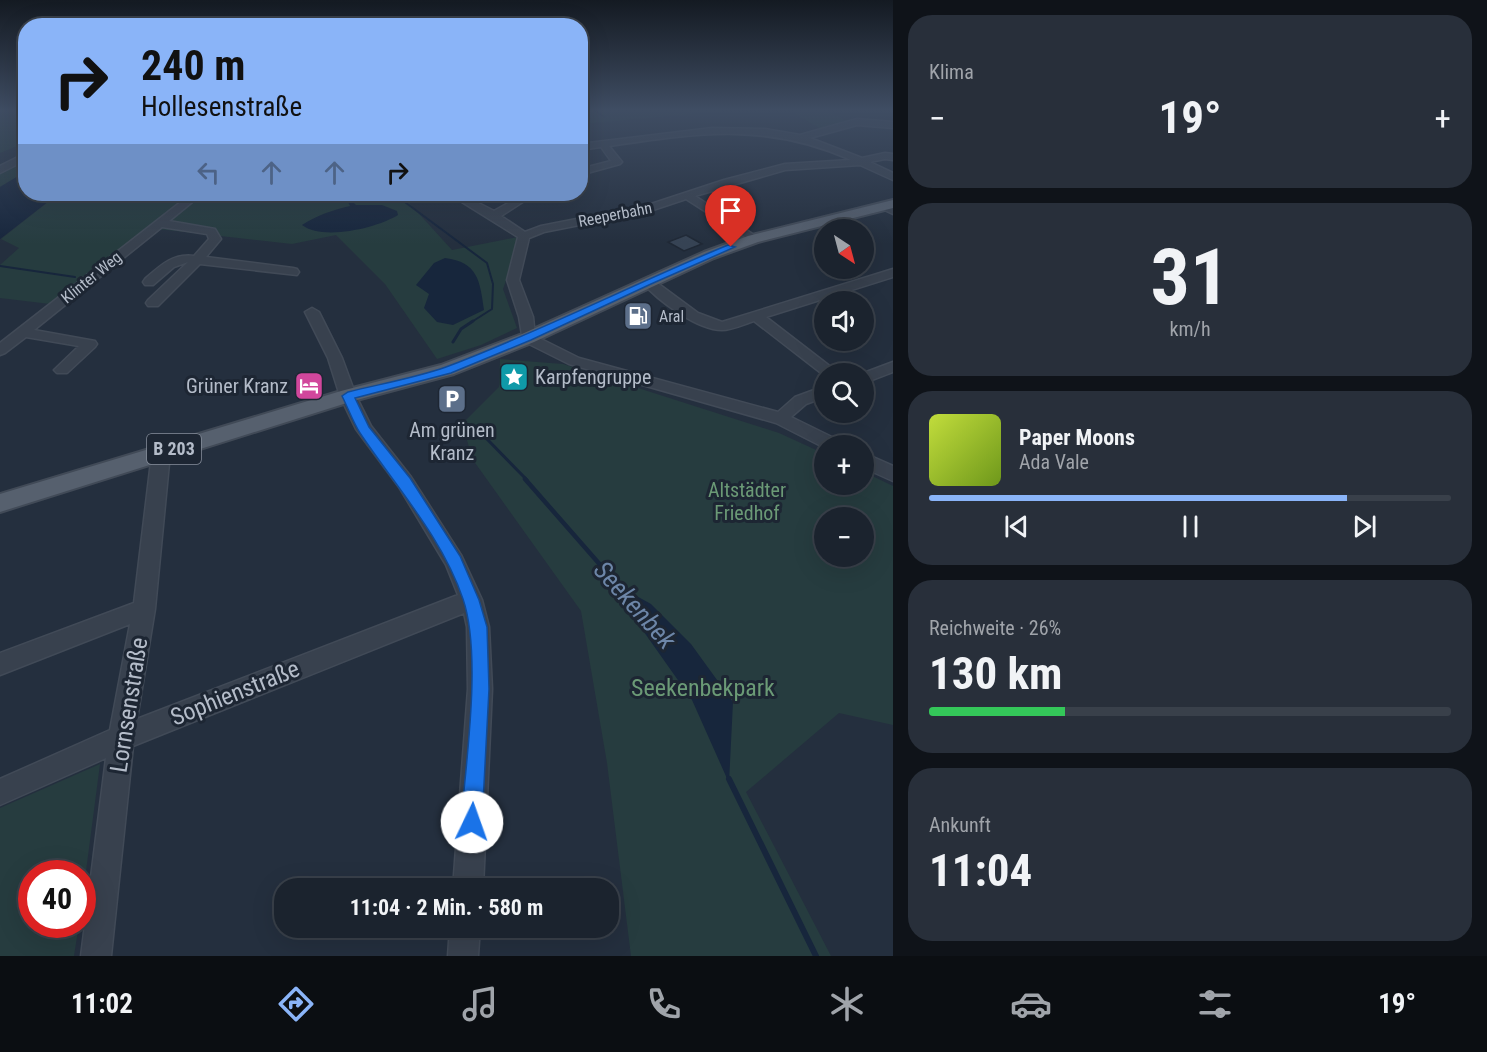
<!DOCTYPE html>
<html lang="de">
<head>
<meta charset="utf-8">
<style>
	body { margin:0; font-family:"Roboto Condensed",sans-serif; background:#282f3a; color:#f1f3f6; height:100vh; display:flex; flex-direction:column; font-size:22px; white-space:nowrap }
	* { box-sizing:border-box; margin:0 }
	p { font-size:20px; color:#a0a4aa }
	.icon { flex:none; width:33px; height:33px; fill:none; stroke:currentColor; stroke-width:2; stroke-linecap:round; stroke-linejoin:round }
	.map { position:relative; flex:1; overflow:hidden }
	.side { display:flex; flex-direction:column; gap:15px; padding:15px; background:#0f1319; width:594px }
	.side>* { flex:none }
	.banner { position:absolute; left:18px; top:18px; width:570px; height:183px; border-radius:24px; box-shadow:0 6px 24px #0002,0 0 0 2px #39404a; background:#8ab4f8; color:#111; overflow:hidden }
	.needle { width:39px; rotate:144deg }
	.tools { position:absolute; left:814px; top:219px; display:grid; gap:12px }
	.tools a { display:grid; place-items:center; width:60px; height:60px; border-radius:50%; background:#1b232e; box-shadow:0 6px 24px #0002,0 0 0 2px #39404a; font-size:30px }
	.speed { position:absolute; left:18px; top:860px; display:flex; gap:12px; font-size:30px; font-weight:700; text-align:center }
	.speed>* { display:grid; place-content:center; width:78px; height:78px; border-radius:50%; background:#1b232e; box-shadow:0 6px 24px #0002,0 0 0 2px #39404a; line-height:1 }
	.speed .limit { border:9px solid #d22; background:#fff; color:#111 }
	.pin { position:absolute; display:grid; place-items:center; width:51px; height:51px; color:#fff; margin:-62px -26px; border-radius:50% 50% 50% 0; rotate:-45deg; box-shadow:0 0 6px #0007 }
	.pin .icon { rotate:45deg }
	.me { position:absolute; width:66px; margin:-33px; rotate:3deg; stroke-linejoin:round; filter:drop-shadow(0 0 4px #0008) }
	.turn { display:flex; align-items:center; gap:21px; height:126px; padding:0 24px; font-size:27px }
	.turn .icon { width:78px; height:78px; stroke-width:2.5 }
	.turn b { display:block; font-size:42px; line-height:51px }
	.lanes { display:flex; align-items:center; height:57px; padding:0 24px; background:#0003; justify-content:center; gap:30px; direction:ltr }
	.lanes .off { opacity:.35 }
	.big { font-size:45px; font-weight:700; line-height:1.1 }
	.side .card { flex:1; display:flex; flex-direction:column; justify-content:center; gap:9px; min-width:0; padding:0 21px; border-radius:24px; background:#282f3a }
	.side .dial { align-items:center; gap:0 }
	.dial b { font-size:78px; line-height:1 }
	.song { display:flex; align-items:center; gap:18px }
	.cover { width:72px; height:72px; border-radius:9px; background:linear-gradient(135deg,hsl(70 70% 55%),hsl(80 70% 35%)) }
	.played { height:6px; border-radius:3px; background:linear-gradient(90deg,#8ab4f8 80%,#39404a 80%) }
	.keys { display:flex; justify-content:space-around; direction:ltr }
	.heat { display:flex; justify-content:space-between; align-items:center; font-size:33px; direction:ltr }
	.charge { height:9px; border-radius:4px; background:linear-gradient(90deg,#34c759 26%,#39404a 0) }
	.trip { position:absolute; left:274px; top:878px; width:345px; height:60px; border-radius:24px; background:#1b232e; box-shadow:0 6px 24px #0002,0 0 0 2px #39404a; font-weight:700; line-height:60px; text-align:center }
	.menu { display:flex; height:96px; justify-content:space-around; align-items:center; background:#0b0e12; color:#a0a4aa }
	.menu .icon { width:42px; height:42px }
	.menu .current { color:#8ab4f8 }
	.menu b { font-size:27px; color:#f1f3f6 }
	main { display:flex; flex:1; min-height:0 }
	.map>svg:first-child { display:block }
	.green { fill:#263c3f; fill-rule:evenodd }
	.water { fill:#17263c }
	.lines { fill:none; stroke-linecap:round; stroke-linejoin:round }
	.stream-far3 { stroke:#17263c; stroke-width:2 }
	.stream-far2 { stroke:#17263c; stroke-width:3 }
	.stream-far1 { stroke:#17263c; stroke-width:4.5 }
	.stream { stroke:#17263c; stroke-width:6 }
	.building { fill:#364354; stroke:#1f2835; stroke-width:1.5 }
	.minor-casing { stroke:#414a57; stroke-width:3 }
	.major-casing { stroke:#414a57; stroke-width:4 }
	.minor { fill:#38414e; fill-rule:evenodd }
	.major { fill:#56606e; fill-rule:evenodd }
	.route { fill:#1a73e8; stroke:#114b97; stroke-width:1.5 }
	.labels { text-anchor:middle; stroke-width:6; stroke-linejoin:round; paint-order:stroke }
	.far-street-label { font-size:16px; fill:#b4bcc9; stroke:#1d2633 }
	.far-poi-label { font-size:16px; fill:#b4bcc9; stroke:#1d2633; text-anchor:start }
	.shield { fill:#1d2633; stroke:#878f9c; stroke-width:1.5 }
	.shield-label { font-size:18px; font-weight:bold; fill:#b4bcc9 }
	.poi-label { font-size:20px; fill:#b4bcc9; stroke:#1d2633; text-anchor:start }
	.park-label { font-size:20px; fill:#6b9a76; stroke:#1d2633 }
	.near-park-label { font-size:24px; fill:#6b9a76; stroke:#1d2633 }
	.near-street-label { font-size:24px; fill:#b4bcc9; stroke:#1d2633 }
	.near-water-label { font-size:26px; font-style:italic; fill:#6d86a8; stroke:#1d2633 }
</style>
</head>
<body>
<main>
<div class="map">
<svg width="893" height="956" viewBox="0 0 893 956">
	<rect width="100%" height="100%" fill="#242f3e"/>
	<!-- green -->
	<path class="green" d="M0 110H26L25 143 0 153Z
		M581 110H736L581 124Z
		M788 110H826L847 121 821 129Z
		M25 159V172L0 187V172Z
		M58 194H401L452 250 518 237 516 252 503 289 517 328 481 345 437 359 385 284 336 235 292 244 158 229 167 223 155 222 50 304 0 298V265L19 248 1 239Z
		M500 359 563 364 779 433 825 454V484H864V472L893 486V725L839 713 746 792 831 956H631L607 763 581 611 473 460 462 424 499 387ZM825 518H864V556H825Z
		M100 764 83 894 82 873H32V924H79L74 956H0V808Z"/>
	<!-- water -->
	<path class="water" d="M25 172 26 194H58L0 239V187Z
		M324 194H356L359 197 353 202 356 205H382L397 211 398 215C377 228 323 241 302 225 317 215 333 210 350 206L348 202Z
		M445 258C478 262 480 281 484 310L453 325 437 322 424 308 429 294 416 285 434 263Z
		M622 588 651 604 691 644 733 702 729 783 692 700 627 608Z"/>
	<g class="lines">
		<!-- stream-far3 -->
		<path class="stream-far3" d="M595 110 604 117
			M382 194H394L487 263 493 284 492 309 470 323
			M0 266 75 277"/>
		<!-- stream-far2 -->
		<path class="stream-far2" d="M453 342 461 329 473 321
			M486 438 527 480"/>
		<!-- stream-far1 -->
		<path class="stream-far1" d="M525 479 624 592"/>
		<!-- stream -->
		<path class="stream" d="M729 779 816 956"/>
	</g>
	<!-- building -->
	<path class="building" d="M686 235 702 244 684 251 668 242Z"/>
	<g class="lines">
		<!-- minor casing -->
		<g class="minor-casing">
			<path id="minor" d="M857 119 893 122V128L857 125 810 138 862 158 885 153 893 154V160L885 159 870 162 893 173V180L860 165 785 170 695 196 757 237 759 239 753 242 686 199 650 211 544 232 529 238 519 280 533 317 535 336 579 358 778 412 795 397 825 386V397L806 404 791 417 842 442 844 446H825V448L776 423 569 364 523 341 519 317 507 280 518 237 449 194H461L494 211 524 194H535L501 216 525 232 541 226 648 205 724 180 785 164 851 160C766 122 698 133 609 146L622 162 620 164 580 175V169L611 161 601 147 580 150V144L712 128 765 129 800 135Z
				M26 153V160L0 173V166Z
				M191 194H202L169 221 215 229 221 239 206 257 293 268 297 269 299 272 297 275 200 264 158 306H148L146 303 148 300 188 262 174 267 153 285H145L143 282 145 279C160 266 173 253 194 256L209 239 207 234 162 227 34 330 95 341 97 344 95 347 67 373H57L54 370 79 346 26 337 5 353 0 355V343Z
				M884 203 893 207V214L880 208V204Z
				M893 269V277L766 317 840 374H825V376L754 321C744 324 732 330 722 330 697 330 657 300 642 282L648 278 652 279 698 313 722 322Z
				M312 308 319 312 342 358 356 396 371 426 411 477 461 555 482 600 489 627 492 689 483 888H453L468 689 467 627 464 613 133 746 111 956H81L106 758 0 805V779L110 730 130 624 0 675V653L134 603 152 453 155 448 161 447 167 448 170 453 155 609 137 719 458 595 446 565 399 487 356 429 340 396 328 358 305 312Z
				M893 362V372L864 383V374H861Z
				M864 453 893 466V481L864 468Z
				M450 927H480L478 956H448Z"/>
		</g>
		<!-- major casing -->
		<g class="major-casing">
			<path id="major" d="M893 200V208L758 242 714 258 534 342 454 374 353 401 0 512V494L341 391 441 365 522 334 704 252 748 236Z"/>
		</g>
		<!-- minor -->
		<use href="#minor" class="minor"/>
		<!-- major -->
		<use href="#major" class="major"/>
	</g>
	<!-- sky -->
	<linearGradient id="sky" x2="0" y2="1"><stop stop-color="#141a22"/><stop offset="0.45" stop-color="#3f4d63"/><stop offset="1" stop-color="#3f4d63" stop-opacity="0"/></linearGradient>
	<rect width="893" height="244" fill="url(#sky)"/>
	<!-- route -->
	<path class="route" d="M728 245 735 247 651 284 531 340 451 373 355 398 369 427 410 478 460 556 479 600 487 627 489 689 482 822 479 829 472 832 464 829 461 822C466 761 482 655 463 599 442 537 396 487 360 433 353 422 348 408 342 396L348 392C380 384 415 378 446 367 542 331 633 284 728 245Z"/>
	<!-- icons -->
	<defs>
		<g id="fuel-square" transform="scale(1.5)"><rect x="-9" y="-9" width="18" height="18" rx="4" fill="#5c6f8a" stroke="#1d2633"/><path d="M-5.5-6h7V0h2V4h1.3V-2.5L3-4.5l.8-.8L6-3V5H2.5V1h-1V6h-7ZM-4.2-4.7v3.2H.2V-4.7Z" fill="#fff"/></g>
		<g id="sight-square" transform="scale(1.5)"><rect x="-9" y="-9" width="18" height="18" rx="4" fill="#0f9aa8" stroke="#1d2633"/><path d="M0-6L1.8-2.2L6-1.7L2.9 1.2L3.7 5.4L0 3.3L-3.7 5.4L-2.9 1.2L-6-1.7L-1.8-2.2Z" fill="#fff"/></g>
		<g id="hotel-square" transform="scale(1.5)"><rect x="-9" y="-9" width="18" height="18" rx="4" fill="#d1479c" stroke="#1d2633"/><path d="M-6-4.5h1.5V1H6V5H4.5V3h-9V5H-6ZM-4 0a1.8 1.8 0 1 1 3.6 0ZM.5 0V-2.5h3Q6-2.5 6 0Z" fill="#fff"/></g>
		<g id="parking-square" transform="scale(1.5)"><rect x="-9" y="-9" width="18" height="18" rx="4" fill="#5c6f8a" stroke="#1d2633"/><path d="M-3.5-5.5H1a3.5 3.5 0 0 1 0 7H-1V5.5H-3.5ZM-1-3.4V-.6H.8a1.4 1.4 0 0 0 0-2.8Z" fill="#fff"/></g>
	</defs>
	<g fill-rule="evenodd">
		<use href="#fuel-square" x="638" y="316"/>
		<use href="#sight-square" x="514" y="377"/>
		<use href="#hotel-square" x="309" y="386"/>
		<use href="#parking-square" x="452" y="399"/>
	</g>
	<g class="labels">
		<!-- far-street labels -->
		<g class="far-street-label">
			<text transform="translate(615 214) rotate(-11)" y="6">Reeperbahn</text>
			<text transform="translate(91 277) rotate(-39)" y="6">Klinter Weg</text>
		</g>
		<!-- far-poi labels -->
		<g class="far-poi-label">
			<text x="659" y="322">Aral</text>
		</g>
		<!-- shield labels -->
		<rect class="shield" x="147" y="434" width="54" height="30" rx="4.5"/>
		<g class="shield-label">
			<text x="174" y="455">B 203</text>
		</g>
		<!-- poi labels -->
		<g class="poi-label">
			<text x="535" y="384">Karpfengruppe</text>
			<text x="288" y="393" text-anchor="end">Grüner Kranz</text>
			<text x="452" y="437" text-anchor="middle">Am grünen<tspan x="452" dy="23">Kranz</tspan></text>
		</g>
		<!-- park labels -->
		<g class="park-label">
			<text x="747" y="497">Altstädter<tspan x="747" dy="23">Friedhof</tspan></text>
		</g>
		<!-- near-park labels -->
		<g class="near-park-label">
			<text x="703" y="696">Seekenbekpark</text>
		</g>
		<!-- near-street labels -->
		<g class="near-street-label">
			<text transform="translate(235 693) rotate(-22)" y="8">Sophienstraße</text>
			<text transform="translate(129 705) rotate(-81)" y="8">Lornsenstraße</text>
		</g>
		<!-- near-water labels -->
		<g class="near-water-label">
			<text transform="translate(635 605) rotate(48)" y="9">Seekenbek</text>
		</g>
	</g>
</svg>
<div class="tools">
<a><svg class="needle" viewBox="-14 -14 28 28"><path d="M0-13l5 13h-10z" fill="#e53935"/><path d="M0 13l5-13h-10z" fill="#a0a4aa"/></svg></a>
<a><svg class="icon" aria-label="sound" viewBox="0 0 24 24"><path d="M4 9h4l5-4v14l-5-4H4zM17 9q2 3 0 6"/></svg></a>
<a><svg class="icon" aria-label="search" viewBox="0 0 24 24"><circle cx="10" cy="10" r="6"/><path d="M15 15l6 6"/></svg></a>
<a>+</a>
<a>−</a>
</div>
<div class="speed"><div class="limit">40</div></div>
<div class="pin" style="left:731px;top:247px;background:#d93025"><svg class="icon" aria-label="arrive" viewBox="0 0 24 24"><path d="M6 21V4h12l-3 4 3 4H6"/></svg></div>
<svg class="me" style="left:472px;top:822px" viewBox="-20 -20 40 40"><circle r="19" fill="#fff"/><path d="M0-13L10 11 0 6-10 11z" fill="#1a73e8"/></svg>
<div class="trip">11:04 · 2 Min. · 580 m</div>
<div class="banner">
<div class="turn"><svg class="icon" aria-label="right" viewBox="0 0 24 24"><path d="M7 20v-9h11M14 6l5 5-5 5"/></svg><div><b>240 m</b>Hollesenstraße</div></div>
<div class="lanes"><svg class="icon off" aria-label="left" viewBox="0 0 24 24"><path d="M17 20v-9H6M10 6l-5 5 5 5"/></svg><svg class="icon off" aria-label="ahead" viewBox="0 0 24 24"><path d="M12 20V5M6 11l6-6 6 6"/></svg><svg class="icon off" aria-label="ahead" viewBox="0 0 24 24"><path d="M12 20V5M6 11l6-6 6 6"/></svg><svg class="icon" aria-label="right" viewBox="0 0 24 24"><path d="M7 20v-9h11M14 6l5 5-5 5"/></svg></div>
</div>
</div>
<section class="side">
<div class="card"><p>Klima</p>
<div class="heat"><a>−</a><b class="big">19°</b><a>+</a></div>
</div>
<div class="card dial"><b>31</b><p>km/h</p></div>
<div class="card">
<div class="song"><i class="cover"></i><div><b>Paper Moons</b><p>Ada Vale</p></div></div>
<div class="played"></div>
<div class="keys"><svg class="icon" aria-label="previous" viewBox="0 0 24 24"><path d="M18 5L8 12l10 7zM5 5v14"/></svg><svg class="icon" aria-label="pause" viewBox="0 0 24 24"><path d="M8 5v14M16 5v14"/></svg><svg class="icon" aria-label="next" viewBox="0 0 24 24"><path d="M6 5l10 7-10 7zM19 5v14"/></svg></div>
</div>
<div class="card"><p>Reichweite · 26%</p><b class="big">130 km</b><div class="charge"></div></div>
<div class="card"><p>Ankunft</p><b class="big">11:04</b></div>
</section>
</main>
<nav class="menu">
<b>11:02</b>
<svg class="icon current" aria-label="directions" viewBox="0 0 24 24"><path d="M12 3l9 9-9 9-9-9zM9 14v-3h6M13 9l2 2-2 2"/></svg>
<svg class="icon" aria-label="music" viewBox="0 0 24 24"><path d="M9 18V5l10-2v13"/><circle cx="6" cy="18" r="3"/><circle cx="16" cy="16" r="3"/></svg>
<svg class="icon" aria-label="phone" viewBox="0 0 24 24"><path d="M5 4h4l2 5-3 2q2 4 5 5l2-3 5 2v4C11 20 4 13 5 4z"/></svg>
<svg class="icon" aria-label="climate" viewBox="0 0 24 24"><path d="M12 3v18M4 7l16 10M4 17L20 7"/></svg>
<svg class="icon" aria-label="car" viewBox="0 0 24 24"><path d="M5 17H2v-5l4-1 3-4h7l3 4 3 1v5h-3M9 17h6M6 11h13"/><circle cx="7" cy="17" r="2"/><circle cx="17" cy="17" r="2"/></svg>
<svg class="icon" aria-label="filters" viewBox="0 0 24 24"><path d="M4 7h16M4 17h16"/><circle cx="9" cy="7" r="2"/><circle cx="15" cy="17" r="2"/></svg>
<b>19°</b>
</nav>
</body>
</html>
